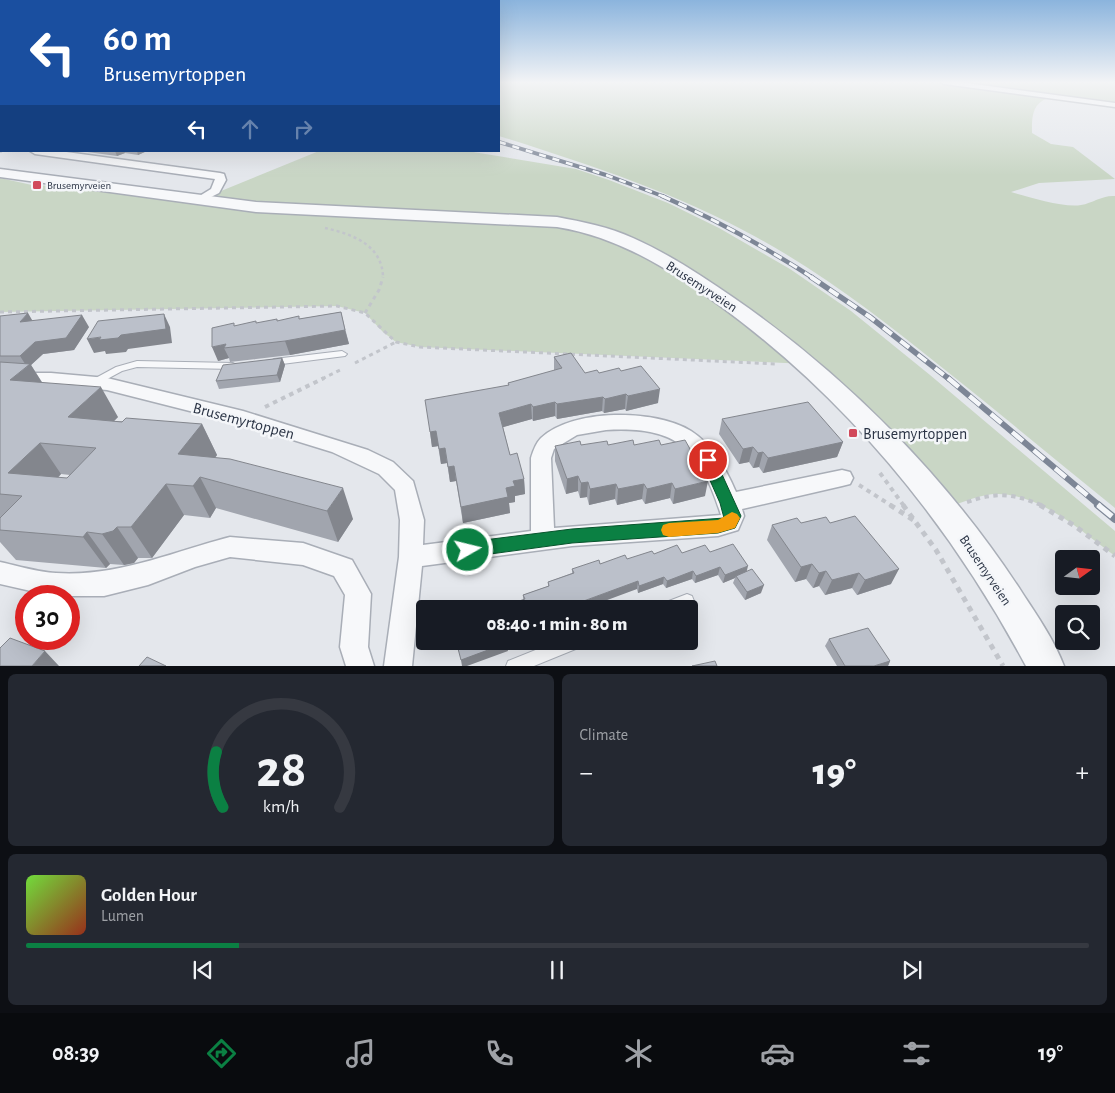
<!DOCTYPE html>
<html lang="en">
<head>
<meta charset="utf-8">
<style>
	body { margin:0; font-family:"Alegreya Sans",sans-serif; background:#242831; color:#f1f3f6; height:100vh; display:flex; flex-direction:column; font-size:19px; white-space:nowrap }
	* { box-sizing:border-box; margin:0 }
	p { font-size:16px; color:#9ea1a6 }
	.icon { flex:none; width:28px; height:28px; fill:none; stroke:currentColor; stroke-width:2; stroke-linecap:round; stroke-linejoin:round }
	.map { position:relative; height:666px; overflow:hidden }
	.side { display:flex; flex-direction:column; gap:8px; padding:8px; background:#0d0f14; flex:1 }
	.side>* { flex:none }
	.guide { position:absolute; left:0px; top:0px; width:500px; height:152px; box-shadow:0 5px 20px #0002; background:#1a4fa0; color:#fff; overflow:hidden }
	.needle { width:32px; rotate:75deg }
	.tools { position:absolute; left:1055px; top:550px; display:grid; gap:10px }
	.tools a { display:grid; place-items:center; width:45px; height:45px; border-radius:5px; background:#171b24; box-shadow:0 5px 20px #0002; font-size:25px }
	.speed { position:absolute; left:15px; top:585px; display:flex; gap:10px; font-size:25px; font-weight:700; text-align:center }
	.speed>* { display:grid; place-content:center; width:65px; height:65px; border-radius:50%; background:#171b24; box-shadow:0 5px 20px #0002; line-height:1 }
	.speed .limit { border:8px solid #d22; background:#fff; color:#111 }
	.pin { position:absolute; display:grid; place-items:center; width:42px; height:42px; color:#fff; margin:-21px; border:2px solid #fff; border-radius:50%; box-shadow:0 1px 5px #0007 }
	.me { position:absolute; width:55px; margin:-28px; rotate:82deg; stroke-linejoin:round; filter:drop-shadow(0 0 4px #0008) }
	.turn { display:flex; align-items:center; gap:18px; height:105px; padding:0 20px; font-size:22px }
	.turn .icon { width:65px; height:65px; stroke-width:2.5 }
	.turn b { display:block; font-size:35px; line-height:42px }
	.lanes { display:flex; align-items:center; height:48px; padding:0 20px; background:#0003; justify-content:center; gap:25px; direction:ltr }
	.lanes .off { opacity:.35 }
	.big { font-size:38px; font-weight:800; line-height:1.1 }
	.side .widget { flex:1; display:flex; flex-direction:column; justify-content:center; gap:8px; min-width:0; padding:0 18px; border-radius:8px; background:#242831 }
	.side .dial { align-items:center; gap:0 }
	.dial svg { height:130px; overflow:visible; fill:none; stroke:#363941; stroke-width:7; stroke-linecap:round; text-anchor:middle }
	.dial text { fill:#f1f3f6; stroke:none }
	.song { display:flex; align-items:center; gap:15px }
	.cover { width:60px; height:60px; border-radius:8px; background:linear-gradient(135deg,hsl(100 70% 55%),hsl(10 70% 35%)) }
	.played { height:5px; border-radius:2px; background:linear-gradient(90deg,#0b8043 20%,#363941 20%) }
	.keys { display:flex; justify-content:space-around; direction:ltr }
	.heat { display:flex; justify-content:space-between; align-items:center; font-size:28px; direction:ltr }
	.side .tiles { flex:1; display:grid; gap:8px; grid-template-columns:1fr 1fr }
	.widget:last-child { grid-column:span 2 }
	.trip { position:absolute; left:416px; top:600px; width:282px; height:50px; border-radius:5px; background:#171b24; box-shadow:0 5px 20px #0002; font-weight:800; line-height:50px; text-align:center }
	.menu { display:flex; height:80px; justify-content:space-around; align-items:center; background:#090b0e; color:#9ea1a6 }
	.menu .icon { width:35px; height:35px }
	.menu .current { color:#0b8043 }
	.menu b { font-size:22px; color:#f1f3f6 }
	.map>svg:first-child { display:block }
	.green { fill:#c9d6c5 }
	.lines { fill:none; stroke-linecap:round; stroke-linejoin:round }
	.service-casing { stroke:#a9aeb7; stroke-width:2 }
	.minor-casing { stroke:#a9aeb7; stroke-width:3 }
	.tertiary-casing { stroke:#a9aeb7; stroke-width:3 }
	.path-far3 { stroke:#c2c5cb; stroke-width:2.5; stroke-dasharray:3 3; stroke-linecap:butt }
	.path-far2 { stroke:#c2c5cb; stroke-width:3; stroke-dasharray:4 4; stroke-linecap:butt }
	.path-far1 { stroke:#c2c5cb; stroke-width:4; stroke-dasharray:4.5 4.5; stroke-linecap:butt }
	.path { stroke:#c2c5cb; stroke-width:5; stroke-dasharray:5.5 5.5; stroke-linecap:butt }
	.service { fill:#f7f8fa; fill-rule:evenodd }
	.minor { fill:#f7f8fa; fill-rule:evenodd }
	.tertiary { fill:#f7f8fa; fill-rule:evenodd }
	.rail-far4-casing { stroke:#7d8696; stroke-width:4 }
	.rail-far3-casing { stroke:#7d8696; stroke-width:4.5 }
	.rail-far2-casing { stroke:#7d8696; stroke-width:5.5 }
	.rail-far1-casing { stroke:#7d8696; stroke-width:6 }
	.rail-casing { stroke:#7d8696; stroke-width:8 }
	.rail-far4 { stroke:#f4f6f9; stroke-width:2.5; stroke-dasharray:7; stroke-linecap:butt }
	.rail-far3 { stroke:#f4f6f9; stroke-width:3; stroke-dasharray:9; stroke-linecap:butt }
	.rail-far2 { stroke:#f4f6f9; stroke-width:4; stroke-dasharray:11; stroke-linecap:butt }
	.rail-far1 { stroke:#f4f6f9; stroke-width:4.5; stroke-dasharray:14; stroke-linecap:butt }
	.rail { stroke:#f4f6f9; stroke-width:5.5; stroke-dasharray:18; stroke-linecap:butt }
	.wall { fill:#a1a5ae; fill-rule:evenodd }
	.shaded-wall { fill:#83868d }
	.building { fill:#bbc0ca; stroke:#83868d; fill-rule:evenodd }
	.route { fill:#0b8043; stroke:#07532c }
	.slow { fill:#f59e0b }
	.poi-dot { fill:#d1495b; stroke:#f4f6f9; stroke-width:2 }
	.labels { text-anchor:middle; stroke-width:5; stroke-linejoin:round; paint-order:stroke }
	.far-poi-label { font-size:11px; fill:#2b3445; stroke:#f4f6f9; text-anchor:start }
	.street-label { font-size:14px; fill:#2b3445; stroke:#f4f6f9 }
	.near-street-label { font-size:16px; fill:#2b3445; stroke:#f4f6f9 }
	.near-poi-label { font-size:16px; fill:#2b3445; stroke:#f4f6f9; text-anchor:start }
</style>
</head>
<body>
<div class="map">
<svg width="1115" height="666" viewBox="0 0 1115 666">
	<rect width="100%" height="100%" fill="#e4e7ec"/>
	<!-- green -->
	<path class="green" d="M499 82H1115V108C1102 105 1052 93 1042 101 1031 108 1032 122 1032 133L1051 144 1073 147 1115 179 1039 183 1011 192C1028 197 1064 208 1081 205 1093 203 1102 195 1115 196V508C1058 462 1002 415 944 369 884 321 824 274 756 237 674 192 587 164 499 136Z
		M319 151H467L576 169 609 180 668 203 719 228 790 269 851 311 930 375 1115 531V556C1081 531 1042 495 998 494 983 493 958 504 943 509L809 364 420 347 396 342 383 332 365 313 337 306 0 312V178L32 185 74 187 162 200H199Z"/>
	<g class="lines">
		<!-- service casing -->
		<g class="service-casing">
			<path id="service" d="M342 351 347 354 345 356 274 365 269 362 274 359Z
				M137 361 233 363 238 366 233 369 137 367 122 371 98 384H92L90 382 92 380 116 367Z
				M687 594 692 596 694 601 692 606 684 609H659L661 604Z
				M558 641H585L583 646 534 666H506L508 661Z"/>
		</g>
		<!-- minor casing -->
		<g class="minor-casing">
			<path id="minor" d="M941 82H959L1115 103V107L944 84Z
				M0 145H1V151H0Z
				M30 151H59L220 173 224 174 226 180 219 193 199 203 193 200 211 189 215 179 35 154Z
				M0 373H51L107 378 243 411 368 450 393 462 413 481 424 520 423 545 531 531V458C533 451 536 443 541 438 573 408 656 409 691 431 713 445 726 469 736 492L842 470 850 472 853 478 850 484 842 486 742 509 744 516 738 530 718 536 572 546 422 566 412 666H384L399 557 400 520 395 490 379 474 332 452 241 424 107 390 51 385H0ZM606 430C678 426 700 449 721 515L554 528 551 458 554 449 577 435Z
				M230 537 303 543 352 560 371 594 368 647 374 666H346L340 647 345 595 334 576 303 565 230 557 195 567 148 585 104 596H53L0 584V562C18 566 38 572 56 573 118 577 172 552 230 537Z"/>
		</g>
		<!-- tertiary casing -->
		<g class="tertiary-casing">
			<path id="tertiary" d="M0 169 256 202 557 217C583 222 609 227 633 238 669 254 702 276 734 298 847 376 948 478 1023 594 1038 617 1054 640 1064 666H1026C950 524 849 400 719 305 669 269 619 237 557 227L256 212 0 177Z"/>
		</g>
		<!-- path-far3 -->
		<path class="path-far3" d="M325 228C352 234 383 245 383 278"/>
		<!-- path-far2 -->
		<path class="path-far2" d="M0 312 337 306 365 313 396 342 420 347 776 364
			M365 313 379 290 383 277
			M355 363 396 342
			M322 379 342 369"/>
		<!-- path-far1 -->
		<path class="path-far1" d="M265 407 324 378
			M880 473 904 506
			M859 485 892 506
			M967 502C997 492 1013 493 1043 506"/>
		<!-- path -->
		<path class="path" d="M890 505 915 521
			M903 505 936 550 1003 666
			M1040 505 1075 526 1115 556"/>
		<!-- service -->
		<use href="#service" class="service"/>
		<!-- minor -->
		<use href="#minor" class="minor"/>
		<!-- tertiary -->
		<use href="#tertiary" class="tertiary"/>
		<!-- rail-far4 casing -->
		<g class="rail-far4-casing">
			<path id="rail-far4" d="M499 142 606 175 665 197"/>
		</g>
		<!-- rail-far3 casing -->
		<g class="rail-far3-casing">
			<path id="rail-far3" d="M662 196C715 219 765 247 813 278"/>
		</g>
		<!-- rail-far2 casing -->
		<g class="rail-far2-casing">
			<path id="rail-far2" d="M811 277 870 317 949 379"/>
		</g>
		<!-- rail-far1 casing -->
		<g class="rail-far1-casing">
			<path id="rail-far1" d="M948 378 1100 506"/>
		</g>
		<!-- rail casing -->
		<g class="rail-casing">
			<path id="rail" d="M1098 505 1115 519"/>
		</g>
		<!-- rail-far4 -->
		<use href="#rail-far4" class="rail-far4"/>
		<!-- rail-far3 -->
		<use href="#rail-far3" class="rail-far3"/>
		<!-- rail-far2 -->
		<use href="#rail-far2" class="rail-far2"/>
		<!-- rail-far1 -->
		<use href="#rail-far1" class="rail-far1"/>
		<!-- rail -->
		<use href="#rail" class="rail"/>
	</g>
	<!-- wall -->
	<path class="wall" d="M80 151H147L138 155 125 153 117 156Z
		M341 312 349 344 290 355 230 362 229 358 218 361 235 326 299 319Z
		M0 316 33 321 89 327 74 350 43 354 31 365 42 382 118 417 114 421 202 424 217 455 215 458 353 519 338 542 216 508 210 518 184 515 152 558H138L134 563 124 565 110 564 106 568 16 560 0 542ZM61 474 70 475 67 478H58Z
		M554 357 585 373H599L621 371 658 403 626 411 625 409 604 413 602 411 557 419 555 416 533 421 532 419 503 427 510 455 524 479 525 494 515 496V502L509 503 510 513 463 523 456 481 450 482 447 463 441 464 438 446 432 447 430 432 508 386V383L554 371Z
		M282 358 285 365 280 382 219 389 216 381Z
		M722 419 843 442 837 457 763 473 759 467 753 468 749 462 739 464 719 434Z
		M661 445 705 496 673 504 670 498 645 504 642 499 617 505 615 499 589 505 587 497 580 498 578 491 566 494 555 461V446Z
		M801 523H830L891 584 857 595 852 588 825 595 819 586 813 588 806 579 795 582 767 540 772 525Z
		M710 552 747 571 761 593 745 600 733 583 735 578 723 583 718 575 695 583 692 579 666 588 663 584 638 593 637 589 523 599V595L548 586V582L572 573V569L654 554Z
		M829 639 890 661 888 666H837L825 646Z"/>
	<!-- shaded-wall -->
	<path class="shaded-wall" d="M115 151H124L125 153 117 156Z
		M137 151H147L138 155Z
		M28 313 35 325 20 322Z
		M164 314 170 327 172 343 128 349 126 352 106 354 105 351 94 353 87 339 121 335Z
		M82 315 89 327 74 350 43 354 31 365 49 394 10 380 27 367 20 356 35 342Z
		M345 330 349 344 290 355 285 341Z
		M226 344 224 348 229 358 218 361 212 347Z
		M282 358 285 365 280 382 277 375Z
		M101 387 118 417 88 447 68 417Z
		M660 389 658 403 626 411 628 396Z
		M626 394 625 409 604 413 605 399Z
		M603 397 602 411 557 419V404Z
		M555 402V416L533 421V407Z
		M531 404 532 419 500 428 499 413Z
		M202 424 217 455 200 477 216 508 210 518 193 486 178 454Z
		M436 431 439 446 432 447 430 432Z
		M843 442 837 457 763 473 768 458Z
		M40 443 61 474 32 504 8 473Z
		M753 447 749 462 739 464 743 449Z
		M445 448 447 463 441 464 439 449Z
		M763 452 759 467 753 468 758 453Z
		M454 466 456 481 450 482 448 467Z
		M578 476V491L566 494 567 479Z
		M524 479 525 494 515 496V502L509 503 510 513 463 523 461 507 506 488 513 481Z
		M708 481 705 496 673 504 675 489Z
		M588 482 587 497 580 498 581 483Z
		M672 483 670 498 645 504 647 489Z
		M166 484 184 515 152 558 131 527Z
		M616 484 615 499 589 505 590 489Z
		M644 484 642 499 617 505 618 489Z
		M343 488 353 519 338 542 327 511Z
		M117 527 138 558 134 563 124 565 102 534Z
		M87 532 110 564 106 568 83 537Z
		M812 564 806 579 795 582 801 567Z
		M748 566 746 574 736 576 735 578 723 583 725 575Z
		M720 567 718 575 695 583 696 576Z
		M899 569 891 584 857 595 865 580Z
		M693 571 692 579 666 588 667 581Z
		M826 571 819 586 813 588 819 573Z
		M859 573 852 588 825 595 832 580Z
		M664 577 663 584 638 593 639 586Z
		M638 581 637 589 583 609H562Z
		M764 585 761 593 745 600 747 592Z
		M506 641H521L507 646 508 651 467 666H462L461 660Z
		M45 651 59 666H32Z
		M890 661 888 666H874Z"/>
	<!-- building -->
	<path class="building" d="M341 312 345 330 285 341 224 348 226 344 212 347V328L234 323V326L256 321V323L277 319V321L299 316V319Z
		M28 313 20 322 82 315 66 338 35 342 20 356H0V316Z
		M164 314 166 329 121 335 118 338 99 340 101 337 87 339 98 321Z
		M571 353 585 373 597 370 599 373 619 368 621 371 641 366 660 389 628 396 626 394 605 399 603 397 557 404 555 402 533 407 531 404 499 413 510 455 517 453 524 479 513 481 515 486 506 488 508 497 461 507 454 466 448 467 445 448 439 449 436 431 430 432 425 400 509 385 508 383 562 368 554 357Z
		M282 358 277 375 216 381 223 365Z
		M0 362 30 364 10 380 101 387 68 417 122 422 126 418 202 424 178 454 230 459 343 488 327 511 200 477 193 486 166 484 131 527H117L113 531 102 534 87 532 83 537 0 530V518L22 496 0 494ZM40 443 96 448 67 478 8 473Z
		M808 402 843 442 768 458 763 452 758 453 753 447 743 449 722 419Z
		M633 440 634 445 659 440 661 445 685 440 708 481 675 489 672 483 647 489 644 484 618 489 616 484 590 489 588 482 581 483 578 476 567 479 555 446 580 441 581 445 607 441 608 445Z
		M855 516 899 569 865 580 859 573 832 580 826 571 819 573 812 564 801 567 772 525 797 518 801 523 826 517 830 523Z
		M733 544 748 566 725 575 720 567 696 576 693 571 667 581 664 577 639 586 638 581 562 609H496L525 599 523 595 549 586 548 582 574 573 572 569 599 560 600 564 625 555 627 559 652 551 654 554 677 545 682 553 705 545 710 552Z
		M752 569 764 585 747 592 736 576Z
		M868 628 890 661 874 666H845L829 639Z
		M10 638 45 651 32 666H0V648Z
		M456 641H507V643L461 660Z
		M147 657 166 666H139Z
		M715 661 717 666H692Z"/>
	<!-- sky -->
	<linearGradient id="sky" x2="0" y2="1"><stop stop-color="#8bb4dd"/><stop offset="0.47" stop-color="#f3f4f6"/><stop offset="1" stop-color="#f3f4f6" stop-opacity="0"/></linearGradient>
	<rect width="1115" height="175" fill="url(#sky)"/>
	<!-- route -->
	<path class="route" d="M708 455 714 457 741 516 735 528 718 533 572 543 468 557 462 555 459 550 462 544 468 542 572 529 724 518 720 503 701 460 703 457Z"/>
	<!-- slow -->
	<path class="slow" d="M732 512 737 514 740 518 735 528 718 533 669 537 663 535 661 530 663 525 669 523 718 520Z"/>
	<!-- markers -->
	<g class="poi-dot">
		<rect x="32" y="180" width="10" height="10" rx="2.5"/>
		<rect x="848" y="428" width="10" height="10" rx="2.5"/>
	</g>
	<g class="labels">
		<!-- far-poi labels -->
		<g class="far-poi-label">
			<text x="47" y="189">Brusemyrveien</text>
		</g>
		<!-- street labels -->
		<g class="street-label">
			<text transform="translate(702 286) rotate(33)" y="5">Brusemyrveien</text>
			<text transform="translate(986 570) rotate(56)" y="5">Brusemyrveien</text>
		</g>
		<!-- near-street labels -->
		<g class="near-street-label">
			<text transform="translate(244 420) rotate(15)" y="6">Brusemyrtoppen</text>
		</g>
		<!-- near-poi labels -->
		<g class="near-poi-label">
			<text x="863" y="439">Brusemyrtoppen</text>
		</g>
	</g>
</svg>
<div class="tools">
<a><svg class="needle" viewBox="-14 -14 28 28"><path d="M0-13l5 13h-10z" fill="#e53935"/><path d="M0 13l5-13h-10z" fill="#9ea1a6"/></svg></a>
<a><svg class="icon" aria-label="search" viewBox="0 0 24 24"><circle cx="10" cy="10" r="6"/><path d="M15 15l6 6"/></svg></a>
</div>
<div class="speed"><div class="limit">30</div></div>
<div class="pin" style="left:708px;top:460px;background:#d93025"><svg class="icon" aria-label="arrive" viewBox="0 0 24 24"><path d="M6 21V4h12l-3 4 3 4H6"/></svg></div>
<svg class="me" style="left:468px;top:550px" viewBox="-20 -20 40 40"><circle r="17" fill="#0b8043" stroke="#fff" stroke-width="3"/><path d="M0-11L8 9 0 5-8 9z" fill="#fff"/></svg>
<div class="trip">08:40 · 1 min · 80 m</div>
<div class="guide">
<div class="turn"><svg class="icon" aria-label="left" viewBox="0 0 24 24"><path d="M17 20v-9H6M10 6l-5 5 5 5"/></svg><div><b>60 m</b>Brusemyrtoppen</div></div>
<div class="lanes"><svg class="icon" aria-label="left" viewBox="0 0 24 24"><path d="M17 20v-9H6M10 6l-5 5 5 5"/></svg><svg class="icon off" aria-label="ahead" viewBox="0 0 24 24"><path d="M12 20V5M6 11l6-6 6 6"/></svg><svg class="icon off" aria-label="right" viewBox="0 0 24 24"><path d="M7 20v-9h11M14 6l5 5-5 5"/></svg></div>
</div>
</div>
<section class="side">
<div class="tiles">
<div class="widget dial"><svg viewBox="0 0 100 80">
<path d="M14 69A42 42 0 1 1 86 69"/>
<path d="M14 69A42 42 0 0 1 10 35" stroke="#0b8043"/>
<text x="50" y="56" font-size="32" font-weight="700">28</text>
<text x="50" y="72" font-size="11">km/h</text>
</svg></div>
<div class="widget"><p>Climate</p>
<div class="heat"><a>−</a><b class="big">19°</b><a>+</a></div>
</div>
<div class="widget">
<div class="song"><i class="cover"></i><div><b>Golden Hour</b><p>Lumen</p></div></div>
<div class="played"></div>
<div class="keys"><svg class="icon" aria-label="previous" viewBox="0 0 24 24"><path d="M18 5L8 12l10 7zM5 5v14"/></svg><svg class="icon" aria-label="pause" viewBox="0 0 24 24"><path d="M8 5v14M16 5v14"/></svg><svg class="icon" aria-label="next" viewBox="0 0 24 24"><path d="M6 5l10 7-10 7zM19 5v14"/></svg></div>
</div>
</div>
</section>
<nav class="menu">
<b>08:39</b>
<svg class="icon current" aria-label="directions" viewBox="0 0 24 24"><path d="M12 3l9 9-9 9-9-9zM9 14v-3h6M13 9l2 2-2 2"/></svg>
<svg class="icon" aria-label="music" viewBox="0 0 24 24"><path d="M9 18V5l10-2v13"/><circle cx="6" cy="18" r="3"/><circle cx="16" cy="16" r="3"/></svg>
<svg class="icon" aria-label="phone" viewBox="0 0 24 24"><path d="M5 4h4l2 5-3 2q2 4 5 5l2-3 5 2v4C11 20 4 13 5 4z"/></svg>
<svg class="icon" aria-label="climate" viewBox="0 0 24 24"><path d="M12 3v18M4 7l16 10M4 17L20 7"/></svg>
<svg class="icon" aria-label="car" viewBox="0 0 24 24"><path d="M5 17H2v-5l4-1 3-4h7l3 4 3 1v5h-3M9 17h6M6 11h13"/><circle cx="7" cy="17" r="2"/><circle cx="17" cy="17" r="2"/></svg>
<svg class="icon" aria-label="filters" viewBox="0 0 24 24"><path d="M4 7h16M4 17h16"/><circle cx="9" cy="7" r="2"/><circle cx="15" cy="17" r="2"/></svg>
<b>19°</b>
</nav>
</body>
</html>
